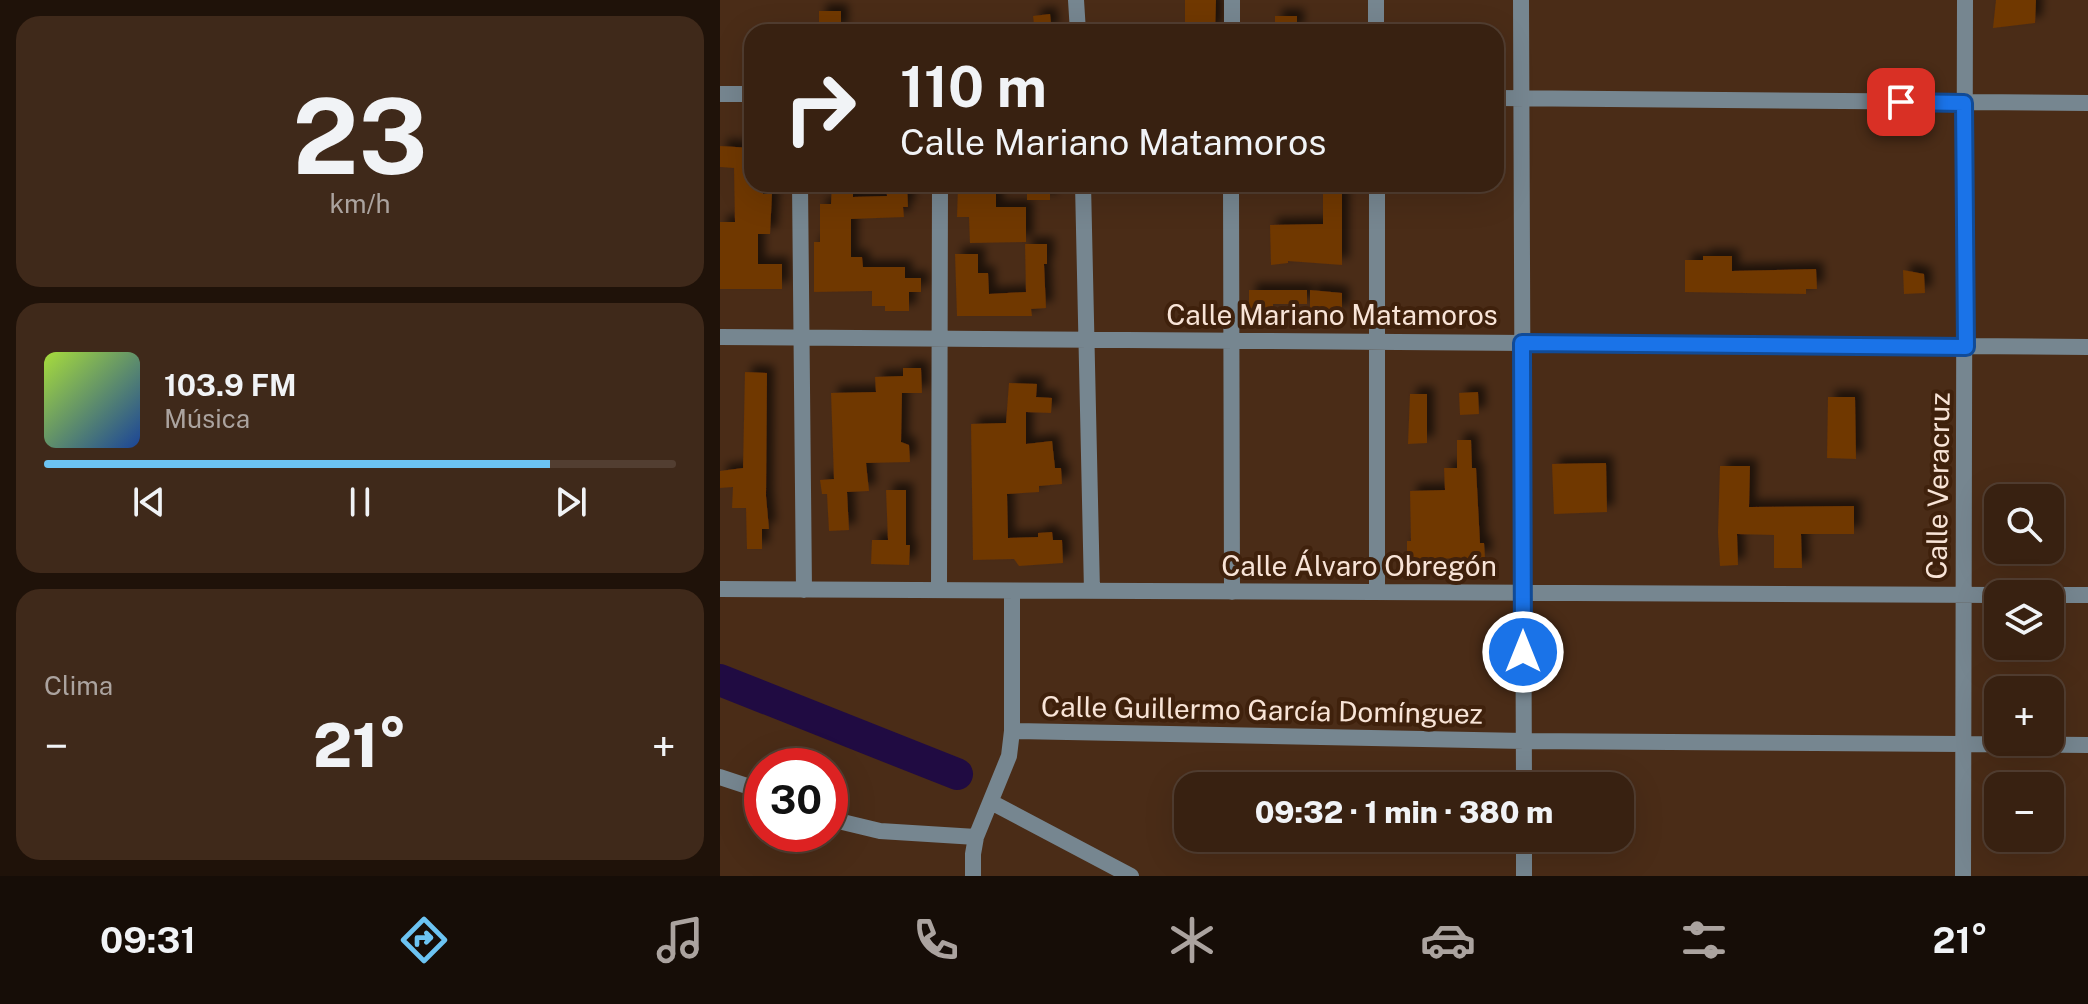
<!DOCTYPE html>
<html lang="es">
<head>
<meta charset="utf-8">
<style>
	body { margin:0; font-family:"Public Sans",sans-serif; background:#3f291a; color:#f1f3f6; height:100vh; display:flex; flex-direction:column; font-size:30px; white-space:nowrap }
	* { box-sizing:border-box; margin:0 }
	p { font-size:26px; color:#aba39f }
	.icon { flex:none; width:44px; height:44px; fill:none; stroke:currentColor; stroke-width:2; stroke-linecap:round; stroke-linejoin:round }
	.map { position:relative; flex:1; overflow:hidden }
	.sheet { display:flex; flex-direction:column; gap:16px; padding:16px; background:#1f1209; width:720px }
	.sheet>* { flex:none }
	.guide { position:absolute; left:24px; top:24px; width:760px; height:168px; border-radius:24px; box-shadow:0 8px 32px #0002,0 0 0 2px #523e31; background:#382111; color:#f1f3f6; overflow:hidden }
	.fabs { position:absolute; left:1264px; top:484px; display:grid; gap:16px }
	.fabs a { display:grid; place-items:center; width:80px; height:80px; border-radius:16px; background:#382111; box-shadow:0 8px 32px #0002,0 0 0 2px #523e31; font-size:40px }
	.speed { position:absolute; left:24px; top:748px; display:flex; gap:16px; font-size:40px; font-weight:700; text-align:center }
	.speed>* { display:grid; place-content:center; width:104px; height:104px; border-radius:50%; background:#382111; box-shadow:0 8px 32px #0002,0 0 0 2px #523e31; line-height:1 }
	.speed .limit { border:12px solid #d22; background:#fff; color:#111 }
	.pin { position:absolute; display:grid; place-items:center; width:68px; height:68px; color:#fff; margin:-34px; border-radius:16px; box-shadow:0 4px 12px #0006 }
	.me { position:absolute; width:88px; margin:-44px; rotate:0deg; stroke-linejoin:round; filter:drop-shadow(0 0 6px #0008) }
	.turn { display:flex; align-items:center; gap:28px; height:168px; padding:0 24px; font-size:36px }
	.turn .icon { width:104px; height:104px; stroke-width:2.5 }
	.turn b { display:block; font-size:56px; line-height:68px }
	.big { font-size:60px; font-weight:800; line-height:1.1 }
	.sheet .card { flex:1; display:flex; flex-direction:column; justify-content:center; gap:12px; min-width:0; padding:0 28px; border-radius:24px; background:#3f291a }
	.sheet .dial { align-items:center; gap:0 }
	.dial b { font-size:104px; line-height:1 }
	.song { display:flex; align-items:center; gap:24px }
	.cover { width:96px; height:96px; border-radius:12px; background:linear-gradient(135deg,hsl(80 70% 55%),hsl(220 70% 35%)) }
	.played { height:8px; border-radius:4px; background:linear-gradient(90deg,#6cc3f2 80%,#523e31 80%) }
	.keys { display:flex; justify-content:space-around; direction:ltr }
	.heat { display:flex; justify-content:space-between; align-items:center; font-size:44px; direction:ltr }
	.trip { position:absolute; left:454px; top:772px; width:460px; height:80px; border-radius:24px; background:#382111; box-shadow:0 8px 32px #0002,0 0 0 2px #523e31; font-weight:800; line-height:80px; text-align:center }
	.menu { display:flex; height:128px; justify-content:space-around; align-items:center; background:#160d07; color:#aba39f }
	.menu .icon { width:56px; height:56px }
	.menu .selected { color:#6cc3f2 }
	.menu b { font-size:36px; color:#f1f3f6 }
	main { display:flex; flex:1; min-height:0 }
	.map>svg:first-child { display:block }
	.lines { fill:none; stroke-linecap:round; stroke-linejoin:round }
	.river { stroke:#200b42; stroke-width:32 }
	.building { fill:#6f3705; filter:url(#shadow) }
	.minor { stroke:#768690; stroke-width:16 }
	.route-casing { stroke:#114b97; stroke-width:20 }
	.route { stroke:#1a73e8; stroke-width:14 }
	.labels { text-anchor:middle; stroke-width:8; stroke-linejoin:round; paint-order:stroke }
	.street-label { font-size:28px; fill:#f8e4d7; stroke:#3f210c }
</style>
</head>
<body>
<main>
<section class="sheet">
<div class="card dial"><b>23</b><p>km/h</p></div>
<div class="card">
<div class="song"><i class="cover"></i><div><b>103.9 FM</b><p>Música</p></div></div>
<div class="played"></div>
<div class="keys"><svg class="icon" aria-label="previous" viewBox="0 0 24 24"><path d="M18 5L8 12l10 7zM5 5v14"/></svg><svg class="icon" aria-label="pause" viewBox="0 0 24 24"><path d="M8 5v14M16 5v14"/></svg><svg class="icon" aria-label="next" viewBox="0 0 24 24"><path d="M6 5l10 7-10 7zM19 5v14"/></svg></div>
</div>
<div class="card"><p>Clima</p>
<div class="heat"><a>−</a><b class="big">21°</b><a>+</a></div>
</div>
</section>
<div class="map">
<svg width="1368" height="876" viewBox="0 0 1368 876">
	<defs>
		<filter id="shadow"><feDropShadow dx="7" dy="-7" stdDeviation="4" flood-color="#0009"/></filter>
	</defs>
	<rect width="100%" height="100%" fill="#4a2c17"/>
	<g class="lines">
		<!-- river -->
		<path class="river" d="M0 680 237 774"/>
	</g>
	<!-- building -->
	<path class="building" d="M465 0H496L495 32H465Z
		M1276 0H1316L1315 23 1273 28Z
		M99 11H121V32H99Z
		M330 14 332 32H315L313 16Z
		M555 16H577V32H555Z
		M0 146 32 148V184H43V194H52L50 234H38V264H62V289H0V222H15L14 168 0 167Z
		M112 184H133V197L167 196 166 184H187L188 207H183L184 217 131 219V257H142L143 267H185V278H201V292H189V311H165V306H152V291L94 292V242H100V204H111Z
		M253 184H276V207H306V242L250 243 249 217H237L238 187H253Z
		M307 184H330V200H307Z
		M603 184H622V265L568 261V263L551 265 550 225 603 224Z
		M305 244H327V264H324L326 308 311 309 312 316H237L235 254H258V273H268L269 294 306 292Z
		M983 256H1012V271L1096 269 1097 289H1086V294L965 292V260H983Z
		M1183 270 1204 274 1205 293 1184 294Z
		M529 290H587V304H553V307L529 308Z
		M590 290 622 293V312H590Z
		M183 368H201L202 393H182L181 442 189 445 190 462 146 463 149 491 127 492 129 530 109 531 107 494H102L100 480 114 479 111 393 156 392 155 377 183 376Z
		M25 372 47 373 46 496 49 529H42V549H27L26 508H12L13 487 0 488V471L23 468Z
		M289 383 317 384 316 397 332 398 331 413 306 412V444L332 441 335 468H341L342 484 319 486V492L287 494 288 538 318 537V533L332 532 333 540H342L343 563 299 566 294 559 253 560 251 424 286 423Z
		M758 392 759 414 740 415 739 393Z
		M690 394H707V443L688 444Z
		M1108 397H1135L1136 459 1107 458Z
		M737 440H751L752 468H756L760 543H764L765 558 687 559V541H691L690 491 725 490 724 468H737Z
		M886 463 887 512 834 514 832 464Z
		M1000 466H1030L1029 507 1134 506V534H1081L1082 568H1054V535L1017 534 1018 565 1000 566 998 533Z
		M166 490H186V545H190L189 565 151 564 152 540H168Z"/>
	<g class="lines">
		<!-- minor -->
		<path class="minor" d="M356 0 358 32
			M656 0V32
			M801 0 804 786
			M512 32V0
			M0 94H32
			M776 98 1368 103
			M80 184 84 590
			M363 184 372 591
			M511 184 512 592
			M657 184V592
			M0 337 1368 347
			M0 589 1278 595
			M219 590 220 184
			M1330 595H1368
			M292 731 804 741 1368 745
			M0 777 42 791
			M271 802 411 876
			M110 819 160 831 256 837
			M804 838V876
			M253 876V854L256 837 289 756 292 731V591
			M1243 876 1245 0"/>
	</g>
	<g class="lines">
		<!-- route casing -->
		<g class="route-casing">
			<path id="route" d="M803 652 802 343 1246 347 1244 103 1181 102"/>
		</g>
		<!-- route -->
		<use href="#route" class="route"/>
	</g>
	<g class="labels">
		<!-- street labels -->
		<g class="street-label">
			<text x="612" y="325">Calle Mariano Matamoros</text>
			<text transform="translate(1218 486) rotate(-89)" y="10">Calle Veracruz</text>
			<text x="639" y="576">Calle Álvaro Obregón</text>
			<text transform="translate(542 710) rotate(1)" y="10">Calle Guillermo García Domínguez</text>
		</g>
	</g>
</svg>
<div class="fabs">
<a><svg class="icon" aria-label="search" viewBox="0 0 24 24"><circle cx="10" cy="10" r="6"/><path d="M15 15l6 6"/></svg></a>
<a><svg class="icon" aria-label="layers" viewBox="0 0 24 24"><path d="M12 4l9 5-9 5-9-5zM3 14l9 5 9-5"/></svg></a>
<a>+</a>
<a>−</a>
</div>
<div class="speed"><div class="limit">30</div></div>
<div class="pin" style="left:1181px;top:102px;background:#d93025"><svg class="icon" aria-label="arrive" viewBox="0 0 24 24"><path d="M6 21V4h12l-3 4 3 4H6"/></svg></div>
<svg class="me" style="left:803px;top:652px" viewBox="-20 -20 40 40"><circle r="17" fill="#1a73e8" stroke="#fff" stroke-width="3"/><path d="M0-11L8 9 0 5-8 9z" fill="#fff"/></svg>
<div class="trip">09:32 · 1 min · 380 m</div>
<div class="guide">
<div class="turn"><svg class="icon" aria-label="right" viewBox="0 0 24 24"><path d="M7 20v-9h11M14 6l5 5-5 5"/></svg><div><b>110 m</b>Calle Mariano Matamoros</div></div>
</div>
</div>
</main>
<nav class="menu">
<b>09:31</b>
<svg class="icon selected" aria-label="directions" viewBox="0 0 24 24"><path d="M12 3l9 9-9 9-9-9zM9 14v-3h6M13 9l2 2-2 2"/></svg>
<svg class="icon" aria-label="music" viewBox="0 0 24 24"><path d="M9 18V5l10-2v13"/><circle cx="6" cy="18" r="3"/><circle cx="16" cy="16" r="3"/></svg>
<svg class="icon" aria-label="phone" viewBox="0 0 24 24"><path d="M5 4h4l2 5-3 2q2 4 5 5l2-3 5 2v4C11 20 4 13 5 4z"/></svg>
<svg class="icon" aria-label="climate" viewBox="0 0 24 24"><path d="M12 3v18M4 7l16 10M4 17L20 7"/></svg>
<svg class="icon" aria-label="car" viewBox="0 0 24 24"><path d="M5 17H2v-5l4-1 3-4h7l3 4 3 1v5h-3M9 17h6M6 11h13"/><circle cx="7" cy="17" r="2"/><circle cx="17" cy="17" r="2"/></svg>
<svg class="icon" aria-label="filters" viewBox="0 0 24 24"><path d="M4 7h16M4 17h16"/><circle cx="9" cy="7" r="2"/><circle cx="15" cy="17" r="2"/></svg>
<b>21°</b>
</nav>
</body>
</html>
